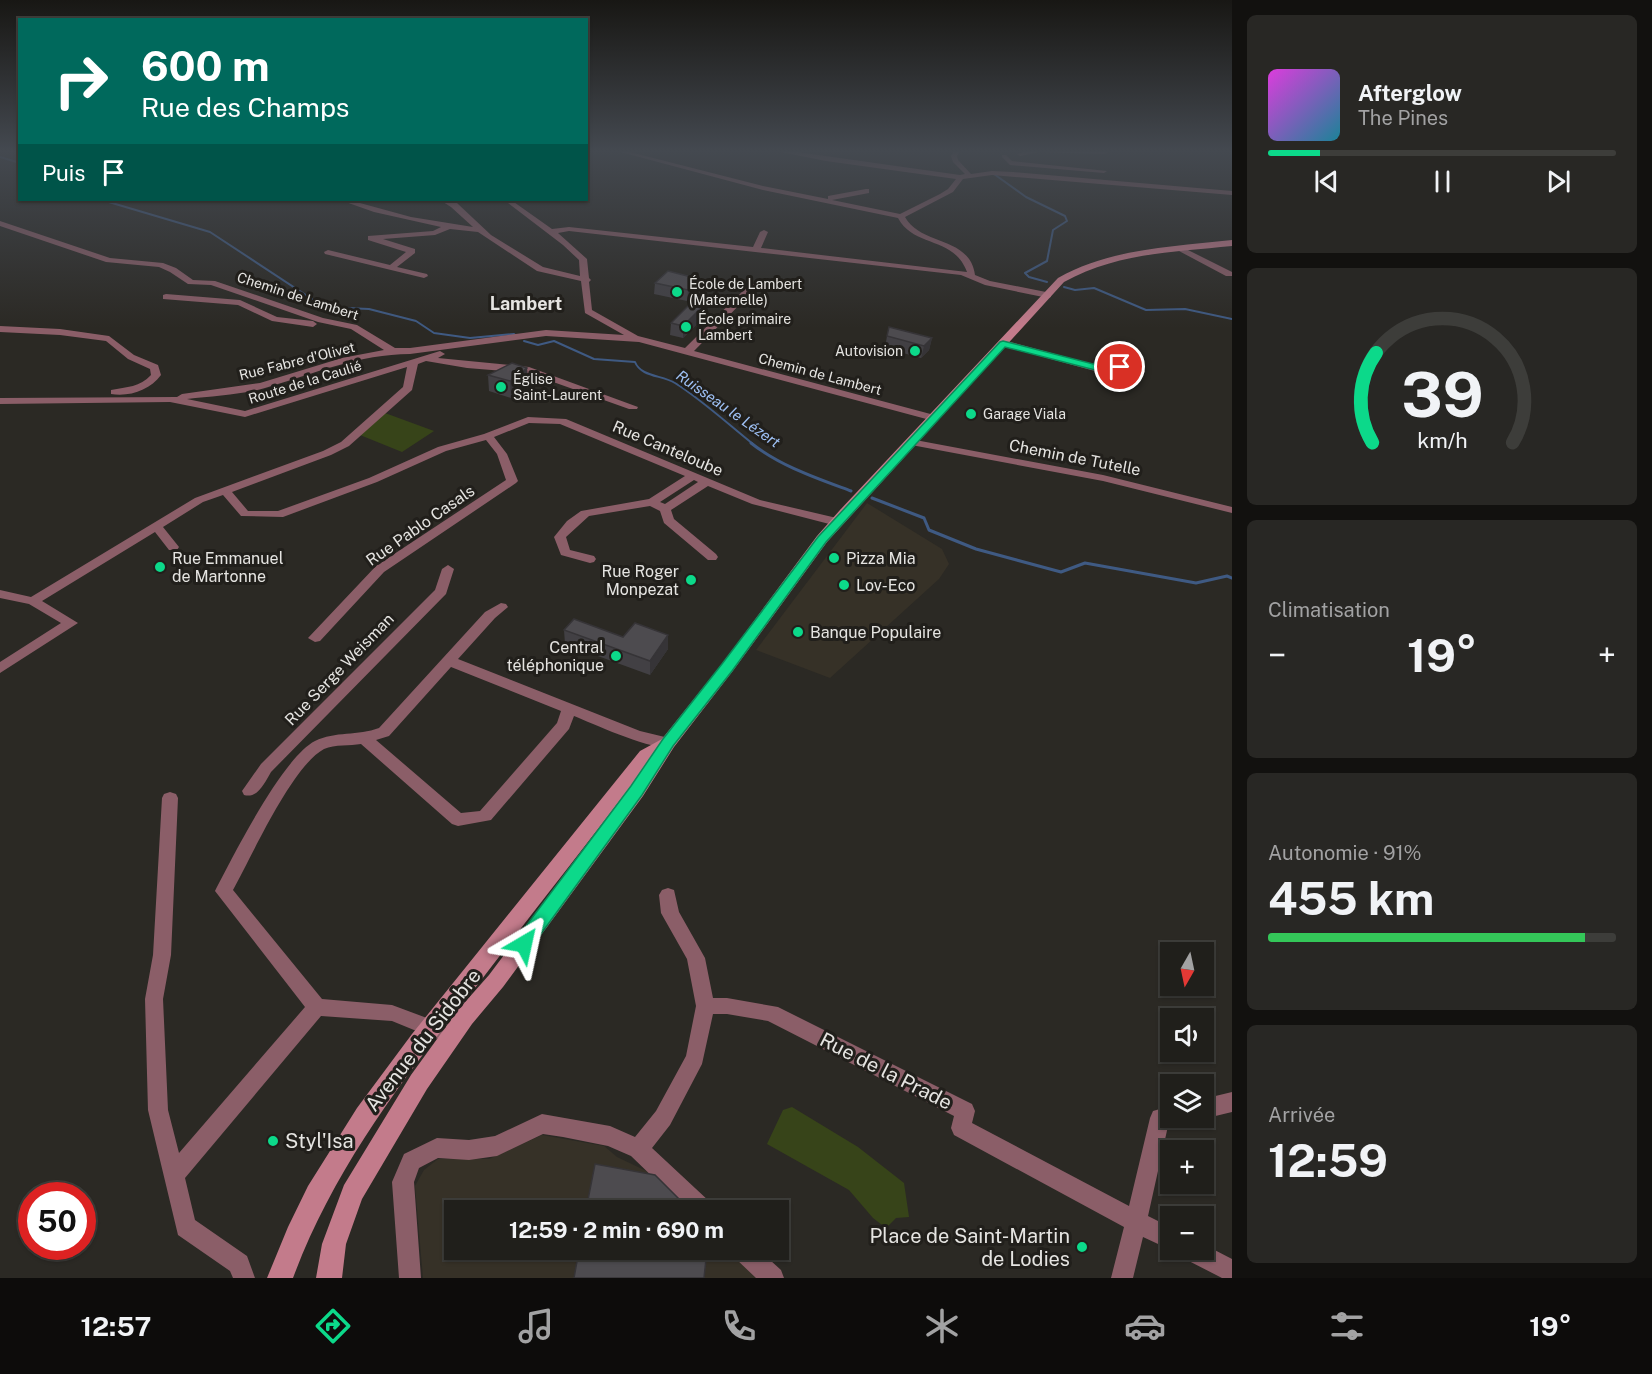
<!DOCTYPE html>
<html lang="fr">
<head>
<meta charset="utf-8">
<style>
	body { margin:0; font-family:"Public Sans",sans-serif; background:#282724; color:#f1f3f6; height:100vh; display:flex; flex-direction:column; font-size:22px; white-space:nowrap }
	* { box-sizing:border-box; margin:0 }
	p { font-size:20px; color:#a2a2a3 }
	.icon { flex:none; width:33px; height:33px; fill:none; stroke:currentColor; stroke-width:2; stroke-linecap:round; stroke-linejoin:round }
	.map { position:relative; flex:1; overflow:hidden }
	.panel { display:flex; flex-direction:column; gap:15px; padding:15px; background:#12110f; width:420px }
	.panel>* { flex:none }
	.guide { position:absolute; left:18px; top:18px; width:570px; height:183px; border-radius:0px; box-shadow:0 2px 4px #0004,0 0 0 2px #3d3d3a; background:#00695c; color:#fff; overflow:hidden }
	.needle { width:39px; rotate:189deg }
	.buttons { position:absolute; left:1160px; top:942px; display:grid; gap:12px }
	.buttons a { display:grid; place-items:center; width:54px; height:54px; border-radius:0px; background:#201f1b; box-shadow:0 2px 4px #0004,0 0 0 2px #3d3d3a; font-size:30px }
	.speed { position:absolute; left:18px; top:1182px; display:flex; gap:12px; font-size:30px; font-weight:700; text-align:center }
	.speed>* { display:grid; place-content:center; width:78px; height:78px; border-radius:50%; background:#201f1b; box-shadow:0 2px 4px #0004,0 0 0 2px #3d3d3a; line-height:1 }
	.speed .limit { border:9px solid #d22; background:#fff; color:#111 }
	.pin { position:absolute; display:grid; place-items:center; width:51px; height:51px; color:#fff; margin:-26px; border:3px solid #fff; border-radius:50%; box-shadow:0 2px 6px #0007 }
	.me { position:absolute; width:66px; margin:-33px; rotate:36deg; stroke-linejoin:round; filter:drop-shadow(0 0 4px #0008) }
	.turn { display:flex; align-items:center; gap:21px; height:126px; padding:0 24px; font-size:27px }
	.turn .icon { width:78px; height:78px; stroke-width:2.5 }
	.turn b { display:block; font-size:42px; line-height:51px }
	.then { display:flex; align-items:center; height:57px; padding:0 24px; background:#0003; gap:12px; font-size:22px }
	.big { font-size:45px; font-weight:700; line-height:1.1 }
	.panel .tile { flex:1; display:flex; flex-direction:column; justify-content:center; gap:9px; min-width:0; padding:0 21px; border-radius:9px; background:#282724 }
	.panel .dial { align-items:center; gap:0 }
	.dial svg { height:156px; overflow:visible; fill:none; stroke:#3d3d3a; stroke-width:7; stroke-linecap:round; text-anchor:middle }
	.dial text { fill:#f1f3f6; stroke:none }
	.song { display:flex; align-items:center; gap:18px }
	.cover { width:72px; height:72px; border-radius:9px; background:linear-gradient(135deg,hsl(300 70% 55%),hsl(190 70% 35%)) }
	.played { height:6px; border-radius:3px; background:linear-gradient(90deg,#0cd98a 15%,#3d3d3a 15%) }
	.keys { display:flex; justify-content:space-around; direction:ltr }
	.heat { display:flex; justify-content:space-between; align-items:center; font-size:33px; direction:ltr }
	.charge { height:9px; border-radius:4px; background:linear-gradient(90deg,#34c759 91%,#3d3d3a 0) }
	.trip { position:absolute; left:444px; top:1200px; width:345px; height:60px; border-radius:0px; background:#201f1b; box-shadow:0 2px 4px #0004,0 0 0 2px #3d3d3a; font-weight:700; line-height:60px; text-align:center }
	.menu { display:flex; height:96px; justify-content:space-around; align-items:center; background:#0d0c0b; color:#a2a2a3 }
	.menu .icon { width:42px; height:42px }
	.menu .on { color:#0cd98a }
	.menu b { font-size:27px; color:#f1f3f6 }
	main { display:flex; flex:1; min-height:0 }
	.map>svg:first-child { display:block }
	.built { fill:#363127 }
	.green { fill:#374419 }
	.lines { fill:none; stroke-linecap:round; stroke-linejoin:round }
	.stream-far1 { stroke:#3f5a83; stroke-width:2 }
	.stream { stroke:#3f5a83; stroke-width:3 }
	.minor { fill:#8b5e68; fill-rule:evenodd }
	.secondary { fill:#c37b8b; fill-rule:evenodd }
	.wall { fill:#424044 }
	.shaded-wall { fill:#363437 }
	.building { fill:#4d4b4f; stroke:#363437; stroke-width:1.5 }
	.route { fill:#0cd98a; stroke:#088d5a; stroke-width:1.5 }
	.poi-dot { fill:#0cd98a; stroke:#211f1b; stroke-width:2 }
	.labels { text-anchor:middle; stroke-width:6; stroke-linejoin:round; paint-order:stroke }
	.far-poi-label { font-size:14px; fill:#e5e4e1; stroke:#211f1b; text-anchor:start }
	.far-street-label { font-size:14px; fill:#e5e4e1; stroke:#211f1b }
	.far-water-label { font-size:15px; font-style:italic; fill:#9ec0f4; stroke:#211f1b }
	.street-label { font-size:16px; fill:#e5e4e1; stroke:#211f1b }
	.poi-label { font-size:16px; fill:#e5e4e1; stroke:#211f1b; text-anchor:start }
	.far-district-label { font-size:18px; font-weight:bold; fill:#e5e4e1; stroke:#211f1b }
	.near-street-label { font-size:20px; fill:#e5e4e1; stroke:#211f1b }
	.near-poi-label { font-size:20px; fill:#e5e4e1; stroke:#211f1b; text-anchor:start }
</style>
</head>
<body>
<main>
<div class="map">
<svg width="1232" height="1278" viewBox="0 0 1232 1278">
	<rect width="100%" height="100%" fill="#2b2924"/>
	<!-- built -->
	<path class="built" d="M867 503 942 549 949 564 939 579 830 678 756 650Z
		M542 1135 604 1146 617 1157 659 1177 693 1210H454V1250H734L763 1278H423L415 1186 424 1170 438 1159H489Z"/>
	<!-- green -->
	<path class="green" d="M385 413 434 431 402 452 360 435Z
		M792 1107 858 1147 904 1183 909 1217 896 1218 886 1228 873 1218 849 1190 767 1144 783 1110Z"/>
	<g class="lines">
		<!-- stream-far1 -->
		<path class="stream-far1" d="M0 157 20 163
			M994 174 1026 197 1065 216 1067 221 1053 230 1047 261 1025 273 1029 277 1047 282
			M102 200 210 232 324 307 369 309 416 321 434 333 470 338 514 334 516 336
			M1064 287 1075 290 1094 288 1146 310 1185 309 1232 319
			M524 341 538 345 554 341 594 359 635 362C641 377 662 375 675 383 702 400 728 424 753 444"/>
		<!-- stream -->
		<path class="stream" d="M751 443C780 466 816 478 851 491
			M872 498 924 518 929 530 976 549 1061 572 1085 563 1196 583 1227 576 1232 578"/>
		<!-- minor -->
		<path class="minor" d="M613 150H622L763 186 828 199V196L866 189H869V193L832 200 900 214 940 194 948 189 956 179 826 161 771 150H783L960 175 965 174 953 162 951 156 955 150H961L957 156 958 160 971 174 992 171 1013 172 1232 191V195L992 175 963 179 953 192 905 217C921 246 970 236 975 275L990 281 1051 293V297L1048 298 985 285 961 275 569 231 558 233 587 259 589 278 591 280 589 282 592 310 638 336 685 348 750 284H756V288L694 351 938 416 939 418 934 421 930 420 639 342 546 336 410 354C360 354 313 374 265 388 240 395 212 396 187 399L245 411 440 351 445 354 438 358 529 367 638 407 637 409H629L528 373 467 368 426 361 418 364 412 390 349 446 331 455 232 492 248 511H278L369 478 438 447 484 434 528 417 566 419 760 500 841 519 843 522 837 526 752 504 708 486 671 510 674 519 716 554 718 557 716 560H708L664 523 660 511 650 506 589 516 566 537 570 550 594 556 596 559 594 562 590 563 561 555 554 537 567 521 581 511 649 499 685 476 560 424 529 423 494 437 507 454 518 481 516 483 384 572 320 641 315 642 308 638 376 566 506 480 497 454 486 440 446 451 377 482 283 517 241 516 223 495 203 502 163 527 179 547 177 550H169L155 532 42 601 78 623 0 673V662L61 623 29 604 0 598V590L31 597 195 498 323 451 341 442 403 387 407 367 245 417 170 402 0 404V398L177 397 182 394 260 383 342 358 384 350 351 329 318 322 211 285 188 284 170 272 159 267 106 262 0 226V221L110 258 163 263 176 268 193 280 215 281 323 318 357 325 395 348H410L546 330 624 335 585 313 581 281 537 271 478 232 450 229 435 235 383 239 415 249V253L397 267 427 274 428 276 424 278 325 254 324 252 328 250 390 265 406 252 368 240V236L433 231 441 227 374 212 340 200H349L411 217 473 227 451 207 440 200H449L457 203 491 235 543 267 580 276 579 260 563 245 504 200H511L552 229 569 227 753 247 760 232 764 230 768 232 761 248 967 272C954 236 914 248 898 218L763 190ZM694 480 698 482 665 504 660 502Z
			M1032 150H1105L1108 152 1105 154 1039 152 1020 156 1017 154Z
			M1002 155H1006L1012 161 1107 171 1104 173 1010 165 1002 157Z
			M1182 247 1232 272V276H1226L1179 251 1178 249Z
			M166 294 240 300 277 317 313 321 317 324 313 327 272 321 238 305 163 299V295Z
			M0 326 60 329 109 336 134 355 158 365 161 375C150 390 130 397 111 394V390C127 387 140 387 151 375L150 369 128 359 106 341 60 335 0 332Z
			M1003 340 1092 364 1100 360 1145 371 1138 381 1135 382 1000 345 998 343ZM1102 366 1134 373 1132 375Z
			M910 439 1103 475 1232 507V513L1103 481 906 444 905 442Z
			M448 565 454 569 446 594 271 772C265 782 258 799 244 795L242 791 261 764 435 590 442 569Z
			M501 603 506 604 508 607 495 618 458 659 640 731 673 739 675 743 673 747C654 752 594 724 574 716L569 729 491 820 458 826 452 824 361 744C350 746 335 744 324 749 292 766 252 856 233 890L322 999 392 1005 443 1024 446 1030 443 1036 436 1039 392 1021 321 1016 185 1178 195 1220 247 1256 255 1278H233L230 1271 178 1235 148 1110 145 999 153 955 162 798 164 794 170 792 176 794 178 798 171 955 163 999 168 1110 179 1153 305 1007 215 891C233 856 283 757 315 741 335 731 358 736 379 728L485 612ZM451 667 561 711 557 723 480 811 461 813 376 740 389 736Z
			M668 888 674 890 679 912 705 958 713 998H727L778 1007 972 1104 975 1111 972 1123 1129 1206 1150 1118 1153 1111 1170 1106V1118H1180L1177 1123 1168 1126 1148 1216 1170 1227 1171 1250 1143 1237 1133 1278H1111L1124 1227 954 1135 951 1128 954 1116 768 1021 727 1014H713L702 1064 670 1125 652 1148 710 1202 713 1210H687L631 1156 608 1146 563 1137 543 1134 497 1156 469 1160 438 1158 419 1168 414 1182 421 1278H399L392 1182 404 1154 437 1138 469 1140 495 1136 542 1114 610 1126 635 1137 656 1111 686 1056 696 1006 687 959 661 913 659 895 662 890Z
			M1232 1092V1112L1203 1119 1200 1118H1203V1099Z
			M1203 1244 1232 1259V1278H1222L1183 1258 1180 1250H1203Z
			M732 1250H759L781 1270 784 1278H756L735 1258Z"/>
		<!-- secondary -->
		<path class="secondary" d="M1232 240V246C1174 252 1116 253 1064 282L827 542 732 672 674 747 643 796 503 987 472 1024 427 1089 362 1199 346 1244 342 1278H316L322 1244 344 1185 411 1075 458 1010 489 975 627 791C579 854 530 916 482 979 408 1072 335 1165 293 1278H267L288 1227 308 1186 357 1108 412 1034 640 751 662 739 722 664 817 536 840 510 1058 278C1111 248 1172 247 1232 240Z"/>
	</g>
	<!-- wall -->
	<path class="wall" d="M655 283 698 290 687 301 654 294Z
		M701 320 683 338 670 335 671 323Z
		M887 336 932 338 929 350 921 358 885 348Z
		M527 368 528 384 511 398 489 391 488 375Z
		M564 630 623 637 668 635V649L650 675 565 644Z"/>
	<!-- shaded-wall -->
	<path class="shaded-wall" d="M699 279 698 290 687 301 688 290Z
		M701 308V320L683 338V326Z
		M932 338 929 350 921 358 924 346Z
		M527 368 528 384 511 398 510 381Z
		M668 635V649L650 675V661Z"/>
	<!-- building -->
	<path class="building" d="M668 271 699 279 688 290 655 283Z
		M689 305 701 308 683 326 671 323Z
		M889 327 932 338 924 346 887 336Z
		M512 363 527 368 510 381 488 375Z
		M574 619 623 637 635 623 668 635 650 661 564 630Z
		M595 1164 655 1175 690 1210H586Z
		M579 1250H707L704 1278H574Z"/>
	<!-- sky -->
	<linearGradient id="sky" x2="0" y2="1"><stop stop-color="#181714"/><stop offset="0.46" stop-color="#444950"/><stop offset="1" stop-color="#444950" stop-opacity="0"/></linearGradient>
	<rect width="1232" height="328" fill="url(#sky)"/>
	<!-- route -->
	<path class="route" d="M1003 341 1093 364 1100 360 1125 367 1120 370 1102 367 1095 370 1005 347 826 542 732 671 673 746 642 795 530 949 524 951 517 949 515 944 517 938 631 786 663 739 722 664 818 537 1000 342Z"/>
	<!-- markers -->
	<g class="poi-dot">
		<circle cx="677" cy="292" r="6"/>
		<circle cx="686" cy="327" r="6"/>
		<circle cx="915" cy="351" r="6"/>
		<circle cx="501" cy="387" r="6"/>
		<circle cx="971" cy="414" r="6"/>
		<circle cx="834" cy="558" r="6"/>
		<circle cx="160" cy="567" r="6"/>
		<circle cx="691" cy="580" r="6"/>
		<circle cx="844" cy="585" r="6"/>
		<circle cx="798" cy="632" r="6"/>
		<circle cx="616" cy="656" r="6"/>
		<circle cx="273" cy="1141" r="6"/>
		<circle cx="1082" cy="1247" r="6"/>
	</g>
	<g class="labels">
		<!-- far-poi labels -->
		<g class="far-poi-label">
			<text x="689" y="289">École de Lambert<tspan x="689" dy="16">(Maternelle)</tspan></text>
			<text x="698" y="324">École primaire<tspan x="698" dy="16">Lambert</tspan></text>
			<text x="903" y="356" text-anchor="end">Autovision</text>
			<text x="513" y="384">Église<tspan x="513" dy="16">Saint-Laurent</tspan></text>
			<text x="983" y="419">Garage Viala</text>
		</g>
		<!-- far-street labels -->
		<g class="far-street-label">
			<text transform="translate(298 296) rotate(18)" y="5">Chemin de Lambert</text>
			<text transform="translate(297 361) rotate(-14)" y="5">Rue Fabre d'Olivet</text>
			<text transform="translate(820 374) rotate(15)" y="5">Chemin de Lambert</text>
			<text transform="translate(305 382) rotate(-17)" y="5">Route de la Caulié</text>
		</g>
		<!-- far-water labels -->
		<g class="far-water-label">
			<text transform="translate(728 409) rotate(35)" y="5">Ruisseau le Lézert</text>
		</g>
		<!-- street labels -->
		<g class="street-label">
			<text transform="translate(668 448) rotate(23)" y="6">Rue Canteloube</text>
			<text transform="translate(1075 457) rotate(11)" y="6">Chemin de Tutelle</text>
			<text transform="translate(420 525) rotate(-35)" y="6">Rue Pablo Casals</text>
			<text transform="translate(339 669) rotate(-46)" y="6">Rue Serge Weisman</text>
		</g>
		<!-- poi labels -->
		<g class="poi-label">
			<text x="172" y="564">Rue Emmanuel<tspan x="172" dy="18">de Martonne</tspan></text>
			<text x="846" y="564">Pizza Mia</text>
			<text x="679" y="577" text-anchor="end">Rue Roger<tspan x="679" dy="18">Monpezat</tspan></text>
			<text x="856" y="591">Lov-Eco</text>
			<text x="810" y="638">Banque Populaire</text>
			<text x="604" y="653" text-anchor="end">Central<tspan x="604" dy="18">téléphonique</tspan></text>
		</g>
		<!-- far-district labels -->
		<g class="far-district-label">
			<text x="526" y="310">Lambert</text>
		</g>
		<!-- near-street labels -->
		<g class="near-street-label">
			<text transform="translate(423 1040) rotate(-52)" y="7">Avenue du Sidobre</text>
			<text transform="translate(886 1071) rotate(27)" y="7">Rue de la Prade</text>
		</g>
		<!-- near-poi labels -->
		<g class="near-poi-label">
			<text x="285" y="1148">Styl'Isa</text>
			<text x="1070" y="1243" text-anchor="end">Place de Saint-Martin<tspan x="1070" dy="23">de Lodies</tspan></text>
		</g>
	</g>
</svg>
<div class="buttons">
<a><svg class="needle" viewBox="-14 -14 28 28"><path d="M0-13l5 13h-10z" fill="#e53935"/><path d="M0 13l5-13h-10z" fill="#a2a2a3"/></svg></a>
<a><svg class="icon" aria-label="sound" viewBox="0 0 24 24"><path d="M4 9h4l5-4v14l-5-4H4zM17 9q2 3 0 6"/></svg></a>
<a><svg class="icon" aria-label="layers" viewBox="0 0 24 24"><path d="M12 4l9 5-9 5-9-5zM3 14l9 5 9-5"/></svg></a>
<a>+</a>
<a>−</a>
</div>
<div class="speed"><div class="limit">50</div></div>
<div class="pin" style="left:1120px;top:367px;background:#d93025"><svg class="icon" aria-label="arrive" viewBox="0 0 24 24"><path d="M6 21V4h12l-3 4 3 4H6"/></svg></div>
<svg class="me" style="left:524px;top:944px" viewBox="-20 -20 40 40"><path d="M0-17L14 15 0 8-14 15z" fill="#0cd98a" stroke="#fff" stroke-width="4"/></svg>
<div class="trip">12:59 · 2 min · 690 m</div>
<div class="guide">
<div class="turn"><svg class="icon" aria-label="right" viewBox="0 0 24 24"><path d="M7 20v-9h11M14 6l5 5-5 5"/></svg><div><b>600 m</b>Rue des Champs</div></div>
<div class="then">Puis<svg class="icon" aria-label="arrive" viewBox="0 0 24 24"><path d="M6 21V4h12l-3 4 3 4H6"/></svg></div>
</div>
</div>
<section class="panel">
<div class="tile">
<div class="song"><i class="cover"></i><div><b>Afterglow</b><p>The Pines</p></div></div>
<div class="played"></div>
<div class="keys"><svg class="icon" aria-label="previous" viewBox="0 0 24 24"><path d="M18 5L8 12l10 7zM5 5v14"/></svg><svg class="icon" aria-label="pause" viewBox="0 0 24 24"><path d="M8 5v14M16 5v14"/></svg><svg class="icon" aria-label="next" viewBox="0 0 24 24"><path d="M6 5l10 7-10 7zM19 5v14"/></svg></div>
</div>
<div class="tile dial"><svg viewBox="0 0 100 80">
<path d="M14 69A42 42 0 1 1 86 69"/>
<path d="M14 69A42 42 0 0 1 16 23" stroke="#0cd98a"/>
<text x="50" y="56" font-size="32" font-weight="700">39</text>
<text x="50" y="72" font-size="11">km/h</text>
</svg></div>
<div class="tile"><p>Climatisation</p>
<div class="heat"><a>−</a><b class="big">19°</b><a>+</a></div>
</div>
<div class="tile"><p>Autonomie · 91%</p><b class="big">455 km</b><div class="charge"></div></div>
<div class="tile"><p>Arrivée</p><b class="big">12:59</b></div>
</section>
</main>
<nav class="menu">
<b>12:57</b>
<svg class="icon on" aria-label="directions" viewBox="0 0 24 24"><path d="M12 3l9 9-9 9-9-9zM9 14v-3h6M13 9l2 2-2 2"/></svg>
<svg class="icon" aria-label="music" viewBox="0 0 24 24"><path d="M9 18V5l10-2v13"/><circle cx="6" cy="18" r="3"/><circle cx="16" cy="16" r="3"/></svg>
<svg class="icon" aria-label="phone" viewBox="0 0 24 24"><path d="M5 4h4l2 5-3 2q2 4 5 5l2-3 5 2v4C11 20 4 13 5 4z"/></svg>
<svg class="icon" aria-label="climate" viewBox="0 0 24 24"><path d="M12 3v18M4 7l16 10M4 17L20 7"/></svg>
<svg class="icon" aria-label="car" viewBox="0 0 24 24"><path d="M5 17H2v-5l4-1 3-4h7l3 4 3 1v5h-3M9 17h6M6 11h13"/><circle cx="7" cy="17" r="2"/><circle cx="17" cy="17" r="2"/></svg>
<svg class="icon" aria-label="filters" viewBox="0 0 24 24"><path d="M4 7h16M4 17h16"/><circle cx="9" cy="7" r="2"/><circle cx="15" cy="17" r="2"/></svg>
<b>19°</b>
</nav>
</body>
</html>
